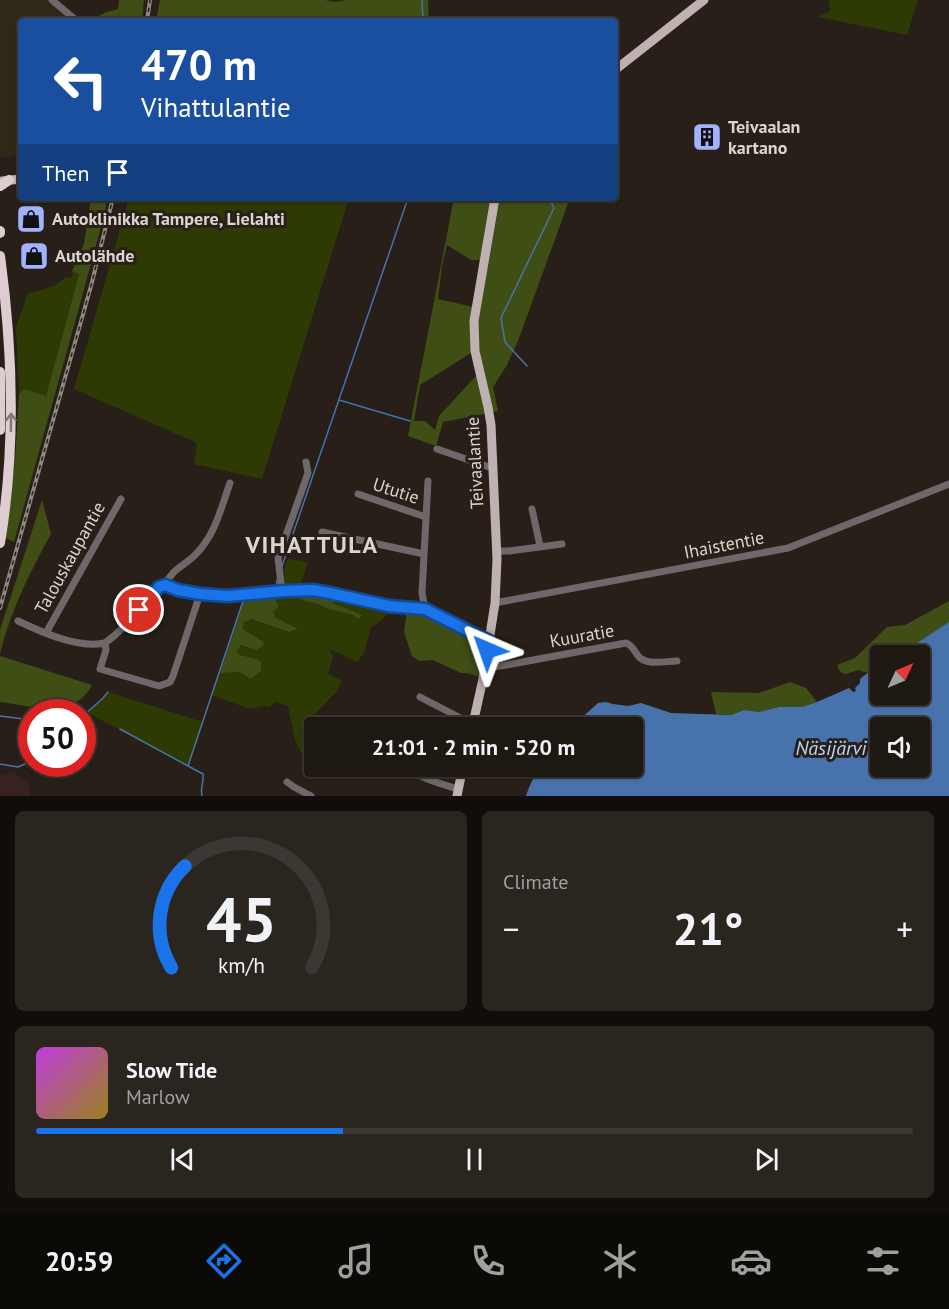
<!DOCTYPE html>
<html lang="en">
<head>
<meta charset="utf-8">
<style>
	body { margin:0; font-family:"PT Sans",sans-serif; background:#2b2520; color:#f1f3f6; height:100vh; display:flex; flex-direction:column; font-size:22px; white-space:nowrap }
	* { box-sizing:border-box; margin:0 }
	p { font-size:20px; color:#a1a09f }
	.icon { flex:none; width:33px; height:33px; fill:none; stroke:currentColor; stroke-width:2; stroke-linecap:round; stroke-linejoin:round }
	.map { position:relative; height:796px; overflow:hidden }
	.panel { display:flex; flex-direction:column; gap:15px; padding:15px; background:#100d0a; flex:1 }
	.panel>* { flex:none }
	.hud { position:absolute; left:18px; top:18px; width:600px; height:183px; border-radius:6px; box-shadow:0 2px 4px #0004,0 0 0 2px #3c3732; background:#1a4fa0; color:#fff; overflow:hidden }
	.needle { width:39px; rotate:46deg }
	.tools { position:absolute; left:870px; top:645px; display:grid; gap:12px }
	.tools a { display:grid; place-items:center; width:60px; height:60px; border-radius:6px; background:#1e1812; box-shadow:0 2px 4px #0004,0 0 0 2px #3c3732; font-size:30px }
	.speed { position:absolute; left:18px; top:699px; display:flex; gap:12px; font-size:30px; font-weight:700; text-align:center }
	.speed>* { display:grid; place-content:center; width:78px; height:78px; border-radius:50%; background:#1e1812; box-shadow:0 2px 4px #0004,0 0 0 2px #3c3732; line-height:1 }
	.speed .limit { border:9px solid #d22; background:#fff; color:#111 }
	.pin { position:absolute; display:grid; place-items:center; width:51px; height:51px; color:#fff; margin:-26px; border:3px solid #fff; border-radius:50%; box-shadow:0 2px 6px #0007 }
	.me { position:absolute; width:66px; margin:-33px; rotate:317deg; stroke-linejoin:round; filter:drop-shadow(0 0 4px #0008) }
	.turn { display:flex; align-items:center; gap:21px; height:126px; padding:0 24px; font-size:27px }
	.turn .icon { width:78px; height:78px; stroke-width:2.5 }
	.turn b { display:block; font-size:42px; line-height:51px }
	.then { display:flex; align-items:center; height:57px; padding:0 24px; background:#0003; gap:12px; font-size:22px }
	.big { font-size:45px; font-weight:700; line-height:1.1 }
	.panel .card { flex:1; display:flex; flex-direction:column; justify-content:center; gap:9px; min-width:0; padding:0 21px; border-radius:9px; background:#2b2520 }
	.panel .dial { align-items:center; gap:0 }
	.dial svg { height:156px; overflow:visible; fill:none; stroke:#3c3732; stroke-width:7; stroke-linecap:round; text-anchor:middle }
	.dial text { fill:#f1f3f6; stroke:none }
	.song { display:flex; align-items:center; gap:18px }
	.cover { width:72px; height:72px; border-radius:9px; background:linear-gradient(135deg,hsl(290 70% 55%),hsl(50 70% 35%)) }
	.played { height:6px; border-radius:3px; background:linear-gradient(90deg,#1a73e8 35%,#3c3732 35%) }
	.keys { display:flex; justify-content:space-around; direction:ltr }
	.heat { display:flex; justify-content:space-between; align-items:center; font-size:33px; direction:ltr }
	.panel .tiles { flex:1; display:grid; gap:15px; grid-template-columns:1fr 1fr }
	.card:last-child { grid-column:span 2 }
	.trip { position:absolute; left:304px; top:717px; width:339px; height:60px; border-radius:6px; background:#1e1812; box-shadow:0 2px 4px #0004,0 0 0 2px #3c3732; font-weight:700; line-height:60px; text-align:center }
	.dock { display:flex; height:96px; justify-content:space-around; align-items:center; background:#0c0a07; color:#a1a09f }
	.dock .icon { width:42px; height:42px }
	.dock .on { color:#1a73e8 }
	.dock b { font-size:27px; color:#f1f3f6 }
	.map>svg:first-child { display:block }
	.commercial { fill:#2f2817 }
	.industrial { fill:#362320 }
	.green { fill:#2d3a03 }
	.forest { fill:#3f4e15; fill-rule:evenodd }
	.water { fill:#4872ac; fill-rule:evenodd }
	.lines { fill:none; stroke-linecap:round; stroke-linejoin:round }
	.stream { stroke:#4872ac; stroke-width:1.5 }
	.minor { stroke:#6f686a; stroke-width:7 }
	.major { stroke:#bfb0b2; stroke-width:9 }
	.highway { stroke:#decdd0; stroke-width:10 }
	.rail-casing { stroke:#8e8881; stroke-width:4 }
	.rail { stroke:#282018; stroke-width:1.5; stroke-dasharray:4.5; stroke-linecap:butt }
	.oneway { stroke:#837674 }
	.route-casing { stroke:#114b97; stroke-width:15 }
	.route { stroke:#1a73e8; stroke-width:10 }
	.labels { text-anchor:middle; stroke-width:6; stroke-linejoin:round; paint-order:stroke }
	.poi-label { font-size:18px; font-weight:bold; fill:#dbd5d0; stroke:#282018; text-anchor:start }
	.street-label { font-size:18px; fill:#dbd5d0; stroke:#282018 }
	.water-label { font-size:20px; font-style:italic; fill:#bcd4f6; stroke:#282018 }
	.district-label { font-size:24px; font-weight:bold; letter-spacing:1.5px; fill:#dbd5d0; stroke:#282018 }
</style>
</head>
<body>
<div class="map">
<svg width="949" height="796" viewBox="0 0 949 796">
	<rect width="100%" height="100%" fill="#282018"/>
	<!-- commercial -->
	<path class="commercial" d="M0 0H47L71 21H21V155L0 158Z"/>
	<!-- industrial -->
	<path class="industrial" d="M13 772 27 782 31 796H0V775Z"/>
	<!-- green -->
	<path class="green" d="M829 0H918L907 35 818 17 830 11Z
		M129 198H349L262 479 194 464 197 443 74 389Z
		M72 271 79 274 46 397 24 389 19 394 16 327 25 302 27 294 54 286 66 277 70 278 73 275 71 272Z
		M290 559 308 562 300 586 289 587 285 584 284 569 287 560Z
		M292 595 307 602 316 603 329 609 353 615 362 616 333 603 338 598 393 609 379 622 371 627 364 653 357 662 330 649 333 657 328 674 342 681 337 691 305 724 308 741 307 748 301 752 295 740 288 706 276 702 269 707 262 706 250 709 212 695 220 673 240 672 257 659 240 655 237 649 241 645 264 642 243 629 244 622 251 619 289 632 297 629 276 618 273 612 279 606 274 596Z
		M108 692 203 722 188 766 88 713 103 698Z"/>
	<!-- forest -->
	<path class="forest" d="M119 0H144L142 21H93L92 19 107 12 118 9Z
		M160 0H325L335 2 346 0H428L429 21H156Z
		M91 198H107L105 212 80 304 14 542 6 538 15 461 19 394 24 389 46 396 79 274 72 271 84 244Z
		M454 198H570L518 341 507 365 493 387 498 411 443 422 436 446 408 436ZM447 245 471 260H480L473 307 438 299 442 266ZM471 353 476 376 439 416 435 430 425 421H414L420 385Z
		M42 500 51 534C30 572 10 612 0 654V630Z
		M314 594 338 598 333 603 362 615 358 619 353 615 329 609 316 603 307 602 292 595Z
		M274 596 279 606 273 612 276 618 298 629 289 632 251 619 244 622 243 629 264 642 263 646 256 650 241 645 237 650 240 655 257 659 261 662V671L251 679 240 672 220 673 244 600Z
		M949 601V622L914 645 904 648 893 655 880 656V663L868 673 858 670 846 674 840 672 837 665 855 658 887 627 905 625Z
		M407 611 426 615 478 640 483 648 479 677 467 673H461L433 660 419 661 412 656 404 632Z
		M0 656 92 685C74 720 32 706 0 702Z
		M790 682 806 688 817 702 802 707H779L759 712 744 710 731 715 716 714 711 692 759 693Z"/>
	<!-- water -->
	<path class="water" d="M949 622V796H526C532 780 533 771 553 775L554 771 552 768 553 767 633 766V728L566 727 577 722 598 703 606 702 613 704 628 706 641 703 671 713 731 715 744 710 759 712 779 707H802L817 702 849 688 853 692 856 691 855 688 860 683V679L880 663V694H920V656L893 655 903 649 914 645ZM880 728H920V766H880Z"/>
	<g class="lines">
		<!-- stream -->
		<path class="stream" d="M422 0 423 21
			M527 366 505 342 501 318 554 208 549 198
			M339 400 410 421
			M282 566 408 198
			M276 587 277 580
			M0 716 32 720
			M82 717 103 698 108 692
			M120 729 188 766
			M0 764 18 767 32 761
			M202 796C200 788 204 782 203 774L188 766 242 604 244 600 274 596"/>
		<!-- minor -->
		<path class="minor" d="M52 0 77 21
			M437 449 492 468
			M358 494 426 517
			M532 509 540 546
			M322 532 424 554
			M497 551H509L562 544
			M165 585C172 569 184 566 195 555 215 536 221 508 230 483
			M282 591 278 558 308 473 306 462
			M200 594 173 676 170 682 159 686 100 669 106 650 105 643C127 628 140 605 159 587L165 585 178 590 200 594 227 596 282 591 313 590 389 606 425 609 489 641
			M495 603 788 548 949 484
			M425 609 422 593 428 481
			M18 621C41 632 79 649 105 643
			M46 633 121 499
			M484 669 626 643C634 646 634 652 639 657 648 666 666 661 677 661
			M420 697 472 724
			M330 722 337 728
			M403 766C420 778 438 783 458 789
			M287 782 294 787 311 796"/>
		<!-- major -->
		<path class="major" d="M615 70 704 0
			M2 181 21 179
			M472 728 483 679 495 603 497 559 491 425 488 407 475 351 474 321 495 198
			M457 796 463 766"/>
		<!-- highway -->
		<path class="highway" d="M0 186 9 180
			M0 231V233
			M0 256C13 351 16 448 0 543
			M0 372V430"/>
		<!-- rail casing -->
		<g class="rail-casing">
			<path id="rail" d="M147 21 150 0
				M0 608 91 286 113 198"/>
		</g>
		<!-- rail -->
		<use href="#rail" class="rail"/>
	</g>
	<!-- one-way arrows -->
	<defs><path id="oneway-shaft" d="M-6 0H5M1.5-3L5.5 0L1.5 3" fill="none" stroke-width="1.6" stroke-linecap="round" stroke-linejoin="round" transform="scale(1.5)"/></defs>
	<use class="oneway" href="#oneway-shaft" transform="translate(11 422) rotate(-89)"/>
	<g class="lines">
		<!-- route casing -->
		<g class="route-casing">
			<path id="route" d="M139 610 159 587 165 585 178 590 200 594 227 596 284 591 313 590 330 593 389 606 425 609 489 641 487 650"/>
		</g>
		<!-- route -->
		<use href="#route" class="route"/>
	</g>
	<!-- icons -->
	<defs>
		<g id="building-square" transform="scale(1.5)"><rect x="-9" y="-9" width="18" height="18" rx="4" fill="#a2b2fd" stroke="#282018"/><path d="M-4-6H4V6H1V3H-1V6H-4ZM-2.5-4.3h1.7v1.8h-1.7ZM.8-4.3h1.7v1.8H.8ZM-2.5-1h1.7V.8h-1.7ZM.8-1h1.7V.8H.8Z" fill="#111"/></g>
		<g id="shop-square" transform="scale(1.5)"><rect x="-9" y="-9" width="18" height="18" rx="4" fill="#a2b2fd" stroke="#282018"/><path d="M-5-2.5h2.3a2.7 3.5 0 0 1 5.4 0H5L5.5 6h-11ZM-1.5-2.5h3a1.5 2.3 0 0 0-3 0Z" fill="#111"/></g>
	</defs>
	<g fill-rule="evenodd">
		<use href="#building-square" x="707" y="137"/>
		<use href="#shop-square" x="31" y="219"/>
		<use href="#shop-square" x="34" y="256"/>
	</g>
	<g class="labels">
		<!-- poi labels -->
		<g class="poi-label">
			<text x="728" y="133">Teivaalan<tspan x="728" dy="21">kartano</tspan></text>
			<text x="52" y="225">Autoklinikka Tampere, Lielahti</text>
			<text x="55" y="262">Autolähde</text>
		</g>
		<!-- street labels -->
		<g class="street-label">
			<text transform="translate(475 463) rotate(-93)" y="6">Teivaalantie</text>
			<text transform="translate(396 491) rotate(18)" y="6">Ututie</text>
			<text transform="translate(724 545) rotate(-11)" y="6">Ihaistentie</text>
			<text transform="translate(70 558) rotate(-61)" y="6">Talouskaupantie</text>
			<text transform="translate(582 636) rotate(-10)" y="6">Kuuratie</text>
		</g>
		<!-- water labels -->
		<g class="water-label">
			<text x="831" y="755">Näsijärvi</text>
		</g>
		<!-- district labels -->
		<g class="district-label">
			<text x="312" y="553">VIHATTULA</text>
		</g>
	</g>
</svg>
<div class="tools">
<a><svg class="needle" viewBox="-14 -14 28 28"><path d="M0-13l5 13h-10z" fill="#e53935"/><path d="M0 13l5-13h-10z" fill="#a1a09f"/></svg></a>
<a><svg class="icon" aria-label="sound" viewBox="0 0 24 24"><path d="M4 9h4l5-4v14l-5-4H4zM17 9q2 3 0 6"/></svg></a>
</div>
<div class="speed"><div class="limit">50</div></div>
<div class="pin" style="left:139px;top:610px;background:#d93025"><svg class="icon" aria-label="arrive" viewBox="0 0 24 24"><path d="M6 21V4h12l-3 4 3 4H6"/></svg></div>
<svg class="me" style="left:487px;top:650px" viewBox="-20 -20 40 40"><path d="M0-17L14 15 0 8-14 15z" fill="#1a73e8" stroke="#fff" stroke-width="4"/></svg>
<div class="trip">21:01 · 2 min · 520 m</div>
<div class="hud">
<div class="turn"><svg class="icon" aria-label="left" viewBox="0 0 24 24"><path d="M17 20v-9H6M10 6l-5 5 5 5"/></svg><div><b>470 m</b>Vihattulantie</div></div>
<div class="then">Then<svg class="icon" aria-label="arrive" viewBox="0 0 24 24"><path d="M6 21V4h12l-3 4 3 4H6"/></svg></div>
</div>
</div>
<section class="panel">
<div class="tiles">
<div class="card dial"><svg viewBox="0 0 100 80">
<path d="M14 69A42 42 0 1 1 86 69"/>
<path d="M14 69A42 42 0 0 1 21 17" stroke="#1a73e8"/>
<text x="50" y="56" font-size="32" font-weight="700">45</text>
<text x="50" y="72" font-size="11">km/h</text>
</svg></div>
<div class="card"><p>Climate</p>
<div class="heat"><a>−</a><b class="big">21°</b><a>+</a></div>
</div>
<div class="card">
<div class="song"><i class="cover"></i><div><b>Slow Tide</b><p>Marlow</p></div></div>
<div class="played"></div>
<div class="keys"><svg class="icon" aria-label="previous" viewBox="0 0 24 24"><path d="M18 5L8 12l10 7zM5 5v14"/></svg><svg class="icon" aria-label="pause" viewBox="0 0 24 24"><path d="M8 5v14M16 5v14"/></svg><svg class="icon" aria-label="next" viewBox="0 0 24 24"><path d="M6 5l10 7-10 7zM19 5v14"/></svg></div>
</div>
</div>
</section>
<nav class="dock">
<b>20:59</b>
<svg class="icon on" aria-label="directions" viewBox="0 0 24 24"><path d="M12 3l9 9-9 9-9-9zM9 14v-3h6M13 9l2 2-2 2"/></svg>
<svg class="icon" aria-label="music" viewBox="0 0 24 24"><path d="M9 18V5l10-2v13"/><circle cx="6" cy="18" r="3"/><circle cx="16" cy="16" r="3"/></svg>
<svg class="icon" aria-label="phone" viewBox="0 0 24 24"><path d="M5 4h4l2 5-3 2q2 4 5 5l2-3 5 2v4C11 20 4 13 5 4z"/></svg>
<svg class="icon" aria-label="climate" viewBox="0 0 24 24"><path d="M12 3v18M4 7l16 10M4 17L20 7"/></svg>
<svg class="icon" aria-label="car" viewBox="0 0 24 24"><path d="M5 17H2v-5l4-1 3-4h7l3 4 3 1v5h-3M9 17h6M6 11h13"/><circle cx="7" cy="17" r="2"/><circle cx="17" cy="17" r="2"/></svg>
<svg class="icon" aria-label="filters" viewBox="0 0 24 24"><path d="M4 7h16M4 17h16"/><circle cx="9" cy="7" r="2"/><circle cx="15" cy="17" r="2"/></svg>
</nav>
</body>
</html>
